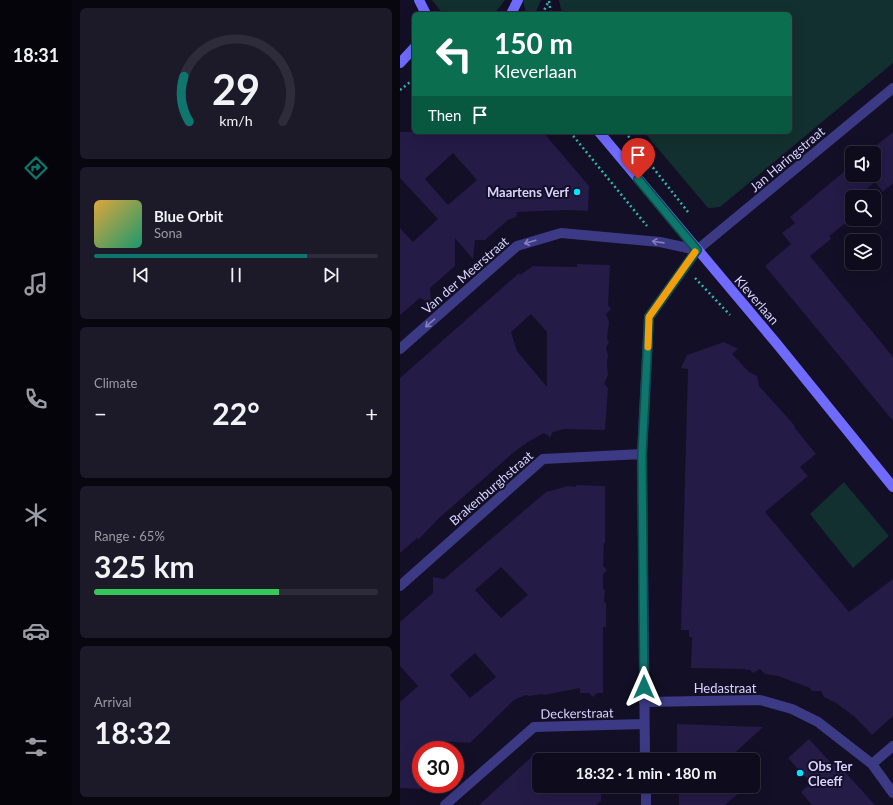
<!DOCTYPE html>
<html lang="en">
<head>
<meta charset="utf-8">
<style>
	body { margin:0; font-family:Lato,sans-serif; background:#1c1929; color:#f1f3f6; height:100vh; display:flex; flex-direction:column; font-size:15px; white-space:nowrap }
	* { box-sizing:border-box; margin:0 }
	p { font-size:13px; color:#9b9ba3 }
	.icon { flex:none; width:22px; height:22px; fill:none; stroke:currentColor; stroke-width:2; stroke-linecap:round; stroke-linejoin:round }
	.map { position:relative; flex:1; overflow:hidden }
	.side { display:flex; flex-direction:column; gap:8px; padding:8px; background:#08060f; width:328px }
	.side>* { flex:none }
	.guide { position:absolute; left:12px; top:12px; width:380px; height:122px; border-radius:6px; box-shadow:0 4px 16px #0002,0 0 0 1px #2e2b3b; background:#0b6e4f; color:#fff; overflow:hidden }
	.controls { position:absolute; left:445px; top:146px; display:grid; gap:8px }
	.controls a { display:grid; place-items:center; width:36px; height:36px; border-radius:6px; background:#0e0b1c; box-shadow:0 4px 16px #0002,0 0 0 1px #2e2b3b; font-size:20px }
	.speed { position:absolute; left:12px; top:741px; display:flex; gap:8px; font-size:20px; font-weight:700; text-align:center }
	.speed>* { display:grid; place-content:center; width:52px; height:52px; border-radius:50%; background:#0e0b1c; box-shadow:0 4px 16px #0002,0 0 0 1px #2e2b3b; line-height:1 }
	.speed .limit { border:6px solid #d22; background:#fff; color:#111 }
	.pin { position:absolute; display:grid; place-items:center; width:34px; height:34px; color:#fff; margin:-41px -17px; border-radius:50% 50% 50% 0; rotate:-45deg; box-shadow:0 0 4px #0007 }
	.pin .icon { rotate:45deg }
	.me { position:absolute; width:44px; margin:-22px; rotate:0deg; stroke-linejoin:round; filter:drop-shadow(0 0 3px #0008) }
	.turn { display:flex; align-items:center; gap:14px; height:84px; padding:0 16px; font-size:18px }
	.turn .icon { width:52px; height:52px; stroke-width:2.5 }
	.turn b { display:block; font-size:28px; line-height:34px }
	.then { display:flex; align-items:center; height:38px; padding:0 16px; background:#0003; gap:8px; font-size:15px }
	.big { font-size:30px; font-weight:700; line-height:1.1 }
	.side .card { flex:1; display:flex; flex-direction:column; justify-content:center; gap:6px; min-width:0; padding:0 14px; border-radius:6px; background:#1c1929 }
	.side .dial { align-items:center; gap:0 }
	.dial svg { height:104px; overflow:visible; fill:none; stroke:#2e2b3b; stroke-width:7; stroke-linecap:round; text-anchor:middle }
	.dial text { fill:#f1f3f6; stroke:none }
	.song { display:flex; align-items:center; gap:12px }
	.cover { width:48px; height:48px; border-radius:6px; background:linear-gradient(135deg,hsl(40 70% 55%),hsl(160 70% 35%)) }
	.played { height:4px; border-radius:2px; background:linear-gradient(90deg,#0f766e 75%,#2e2b3b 75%) }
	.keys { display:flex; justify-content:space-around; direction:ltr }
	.heat { display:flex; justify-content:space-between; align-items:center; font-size:22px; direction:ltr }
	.charge { height:6px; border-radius:3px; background:linear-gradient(90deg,#34c759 65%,#2e2b3b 0) }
	.trip { position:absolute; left:132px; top:753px; width:228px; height:40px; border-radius:6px; background:#0e0b1c; box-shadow:0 4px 16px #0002,0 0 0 1px #2e2b3b; font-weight:700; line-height:40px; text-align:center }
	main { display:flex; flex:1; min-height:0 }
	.menu { display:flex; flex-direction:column; width:72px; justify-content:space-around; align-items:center; background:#06040b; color:#9b9ba3 }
	.menu .icon { width:28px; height:28px }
	.menu .current { color:#0f766e }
	.menu b { font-size:18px; color:#f1f3f6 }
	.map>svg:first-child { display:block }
	.green { fill:#12302f }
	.building { fill:#241b47; fill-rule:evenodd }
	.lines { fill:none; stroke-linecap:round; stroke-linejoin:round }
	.path { stroke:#2fb8b0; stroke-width:2.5; stroke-dasharray:2 3; stroke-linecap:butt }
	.street { stroke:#3d3a85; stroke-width:10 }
	.secondary { stroke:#6f6bff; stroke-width:10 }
	.oneway { stroke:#837fbc }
	.route-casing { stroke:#0a4d48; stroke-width:10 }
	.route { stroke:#0f766e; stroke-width:7 }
	.slow { stroke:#f59e0b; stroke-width:7 }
	.poi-dot { fill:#00e5ff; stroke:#130f26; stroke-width:1.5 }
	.labels { text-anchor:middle; stroke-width:4; stroke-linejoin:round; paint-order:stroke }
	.street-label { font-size:13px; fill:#d9d4ff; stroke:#130f26 }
	.poi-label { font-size:13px; font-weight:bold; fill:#d9d4ff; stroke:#130f26; text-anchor:end }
</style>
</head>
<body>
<main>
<nav class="menu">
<b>18:31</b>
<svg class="icon current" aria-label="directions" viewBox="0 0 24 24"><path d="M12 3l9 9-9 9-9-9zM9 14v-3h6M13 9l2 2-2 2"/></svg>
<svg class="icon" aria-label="music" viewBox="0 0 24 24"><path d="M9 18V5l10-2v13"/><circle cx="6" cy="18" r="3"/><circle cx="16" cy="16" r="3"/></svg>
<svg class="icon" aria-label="phone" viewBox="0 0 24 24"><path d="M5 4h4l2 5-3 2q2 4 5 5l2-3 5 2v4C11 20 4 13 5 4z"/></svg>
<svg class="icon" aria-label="climate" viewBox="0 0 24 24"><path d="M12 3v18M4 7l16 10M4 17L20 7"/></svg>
<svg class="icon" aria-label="car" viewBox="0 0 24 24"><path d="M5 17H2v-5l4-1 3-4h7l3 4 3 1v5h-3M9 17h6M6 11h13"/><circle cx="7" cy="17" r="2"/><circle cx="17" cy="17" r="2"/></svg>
<svg class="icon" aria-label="filters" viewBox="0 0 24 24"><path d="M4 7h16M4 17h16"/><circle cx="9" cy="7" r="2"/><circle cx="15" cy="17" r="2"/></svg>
</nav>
<section class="side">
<div class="card dial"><svg viewBox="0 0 100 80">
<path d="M14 69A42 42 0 1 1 86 69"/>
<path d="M14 69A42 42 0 0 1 10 34" stroke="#0f766e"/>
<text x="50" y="56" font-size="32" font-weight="700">29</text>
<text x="50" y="72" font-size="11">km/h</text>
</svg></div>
<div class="card">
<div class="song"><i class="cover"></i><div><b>Blue Orbit</b><p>Sona</p></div></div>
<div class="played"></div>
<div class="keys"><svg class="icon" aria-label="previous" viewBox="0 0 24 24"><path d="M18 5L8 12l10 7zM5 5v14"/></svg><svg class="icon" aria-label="pause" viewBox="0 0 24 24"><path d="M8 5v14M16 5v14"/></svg><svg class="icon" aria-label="next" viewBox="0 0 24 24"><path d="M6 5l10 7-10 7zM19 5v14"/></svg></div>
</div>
<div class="card"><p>Climate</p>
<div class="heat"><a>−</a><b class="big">22°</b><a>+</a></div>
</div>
<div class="card"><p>Range · 65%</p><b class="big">325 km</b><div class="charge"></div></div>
<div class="card"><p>Arrival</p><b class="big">18:32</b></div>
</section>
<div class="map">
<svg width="493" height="805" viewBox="0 0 493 805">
	<rect width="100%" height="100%" fill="#130f26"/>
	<!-- green -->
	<path class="green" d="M32 0H105L94 14H43Z
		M123 0H141L135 14H126Z
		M159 0H493V63L320 207 308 208 244 132H390V14H162Z
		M444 482 489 536 453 568 410 514Z"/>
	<!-- building -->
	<path class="building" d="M0 132H143L189 186 188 211 167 210 117 212 116 217 108 220 85 240H75L73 259 55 238V266L30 288 31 304 20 298 0 315V228L13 242 38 219 0 178ZM53 153 77 180 48 205 25 179Z
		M493 132V183L483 192 475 182 457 197H452V218L429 236 431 239 410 256 493 357V421L365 266 391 244 382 233 395 223 390 217 410 200 452 165V175H474V153H467Z
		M177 264 210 265 208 305 211 309 206 314 209 322 207 338 209 342 206 348 208 355 207 365 208 375 204 384 208 388 205 430 164 429 153 432 150 437 144 433 128 442 114 452 38 519 19 539 17 538 0 553V378L119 273 120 275 133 266 177 267ZM131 314 147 332V387L117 351 111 332Z
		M324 342 338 349 332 354 349 372 357 376 359 386 395 426 394 427 416 454 400 467 408 476 365 512 449 612 493 579V716L472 735 455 717 436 703 424 697 421 691H412L410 688 378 676 365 674 360 669 353 673 350 670 341 669 291 668 292 637H289V630H281L288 369 281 368 287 355Z
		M176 485 205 486V543H204L203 566 207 570 203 574V589L205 590 204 602 206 603V627H203V693H197L193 697 189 693H180V688L144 695 142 694 129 696 126 695 114 700 70 743 39 741 47 750H21V789L0 788V702L18 686 0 666V622L33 593V577L44 579 146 492 168 486 176 487ZM101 567 128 595 101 618 75 590ZM75 653 96 677 70 698 50 675Z
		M277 724 363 727 327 760H277Z
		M409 739 432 764 435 761 475 805H412L401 792 411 783 388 758Z
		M137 752 202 754V760H139V786H201V801L196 805H79Z
		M279 786H347L325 805H279Z"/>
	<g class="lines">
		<!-- path -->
		<path class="path" d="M149 1 151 14
			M142 14 149 1
			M0 90 14 79
			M170 132 247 226
			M225 132 288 212
			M295 278 330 315"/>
		<!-- street -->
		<path class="street" d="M0 349 117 246 161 233 260 242 297 250
			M0 586 143 459 242 454
			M244 702 360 700 392 709 418 722 472 764 493 793
			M245 760 242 454 249 317 297 250 493 88
			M472 764 493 746
			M246 786V805
			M45 805 134 727 243 724"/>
		<!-- secondary -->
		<path class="secondary" d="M19 0 26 14
			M111 14 118 0
			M0 63 14 48
			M199 132 377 344 493 487"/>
	</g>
	<!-- one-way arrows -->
	<defs><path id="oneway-shaft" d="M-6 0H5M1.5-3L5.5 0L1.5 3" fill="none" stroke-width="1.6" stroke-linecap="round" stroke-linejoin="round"/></defs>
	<g class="oneway">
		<use href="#oneway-shaft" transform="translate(130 242) rotate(164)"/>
		<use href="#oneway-shaft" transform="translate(258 242) rotate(-172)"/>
		<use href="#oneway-shaft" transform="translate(30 323) rotate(139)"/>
	</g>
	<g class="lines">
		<!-- route casing -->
		<g class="route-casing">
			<path id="route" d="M238 179 297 250 249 317 242 454 244 687"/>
		</g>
		<!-- route -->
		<use href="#route" class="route"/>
		<!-- slow -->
		<path class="slow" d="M248 347 249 317 295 252"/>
	</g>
	<!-- markers -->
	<g class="poi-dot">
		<circle cx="177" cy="192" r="4"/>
		<circle cx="400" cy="773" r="4"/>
	</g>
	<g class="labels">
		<!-- street labels -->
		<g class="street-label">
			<text transform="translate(387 159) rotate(-40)" y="5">Jan Haringstraat</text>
			<text transform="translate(65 275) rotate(-41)" y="5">Van der Meerstraat</text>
			<text transform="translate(357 300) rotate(49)" y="5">Kleverlaan</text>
			<text transform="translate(91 488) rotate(-41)" y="5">Brakenburghstraat</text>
			<text x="325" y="693">Hedastraat</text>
			<text transform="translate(177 713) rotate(-1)" y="5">Deckerstraat</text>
		</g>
		<!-- poi labels -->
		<g class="poi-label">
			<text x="169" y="197">Maartens Verf</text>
			<text x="408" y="771" text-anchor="start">Obs Ter<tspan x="408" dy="15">Cleeff</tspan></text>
		</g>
	</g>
</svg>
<div class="controls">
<a><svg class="icon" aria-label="sound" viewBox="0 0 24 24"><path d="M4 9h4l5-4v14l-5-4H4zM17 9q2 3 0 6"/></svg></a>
<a><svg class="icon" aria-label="search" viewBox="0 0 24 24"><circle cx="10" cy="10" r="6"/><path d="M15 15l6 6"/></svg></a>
<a><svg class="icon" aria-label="layers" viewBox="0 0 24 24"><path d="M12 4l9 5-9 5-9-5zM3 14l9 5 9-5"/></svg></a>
</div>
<div class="speed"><div class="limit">30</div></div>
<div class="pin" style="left:238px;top:179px;background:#d93025"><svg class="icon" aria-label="arrive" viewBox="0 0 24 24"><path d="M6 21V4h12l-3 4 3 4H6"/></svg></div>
<svg class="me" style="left:244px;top:687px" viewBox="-20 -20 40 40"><path d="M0-17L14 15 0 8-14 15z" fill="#0f766e" stroke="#fff" stroke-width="4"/></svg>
<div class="trip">18:32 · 1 min · 180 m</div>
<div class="guide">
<div class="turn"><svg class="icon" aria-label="left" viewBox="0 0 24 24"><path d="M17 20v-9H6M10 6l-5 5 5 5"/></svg><div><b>150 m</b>Kleverlaan</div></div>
<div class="then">Then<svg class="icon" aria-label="arrive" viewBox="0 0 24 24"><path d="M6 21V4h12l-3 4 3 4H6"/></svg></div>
</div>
</div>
</main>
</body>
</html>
